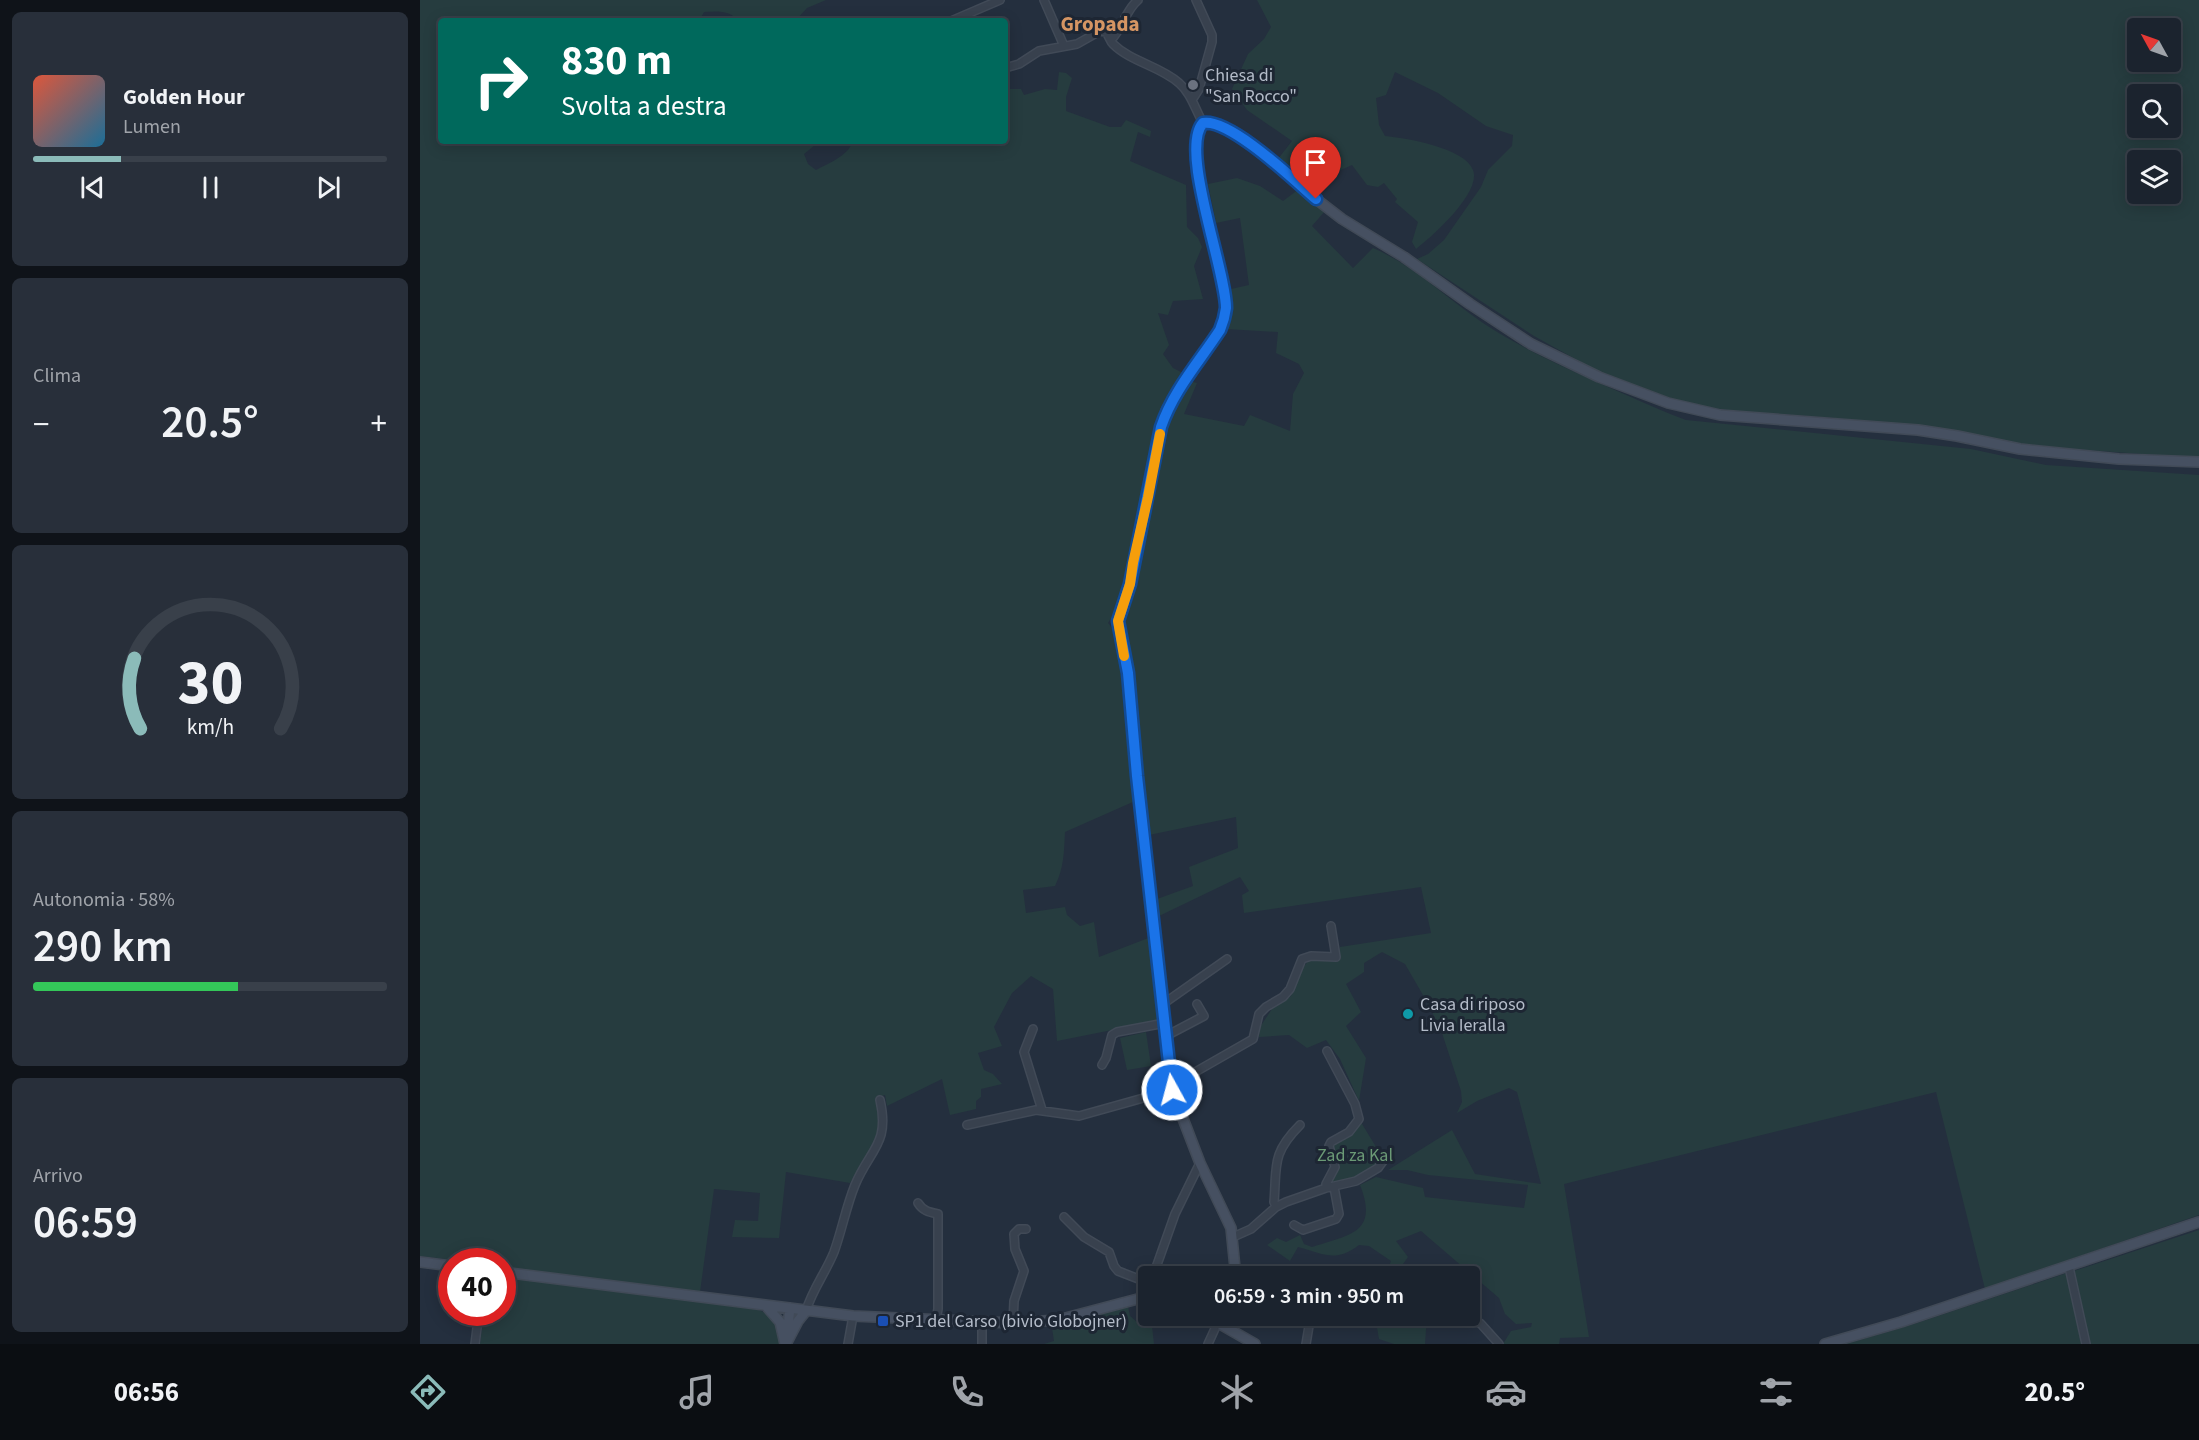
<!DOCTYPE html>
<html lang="it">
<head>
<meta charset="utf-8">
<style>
	body { margin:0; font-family:"Source Sans 3",sans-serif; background:#282f3a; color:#f1f3f6; height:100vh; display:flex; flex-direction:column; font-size:22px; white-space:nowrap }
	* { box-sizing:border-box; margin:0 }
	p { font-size:20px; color:#a0a4aa }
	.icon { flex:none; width:33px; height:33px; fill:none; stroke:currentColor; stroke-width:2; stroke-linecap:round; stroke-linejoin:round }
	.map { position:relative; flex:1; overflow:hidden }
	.side { display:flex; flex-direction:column; gap:12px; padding:12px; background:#0f1319; width:420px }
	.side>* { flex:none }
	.guide { position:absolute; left:18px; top:18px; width:570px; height:126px; border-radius:6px; box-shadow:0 3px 15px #0003,0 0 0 2px #39404a; background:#00695c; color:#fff; overflow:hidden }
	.needle { width:39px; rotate:310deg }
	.tools { position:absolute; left:1707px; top:18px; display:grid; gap:12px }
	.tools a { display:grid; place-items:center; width:54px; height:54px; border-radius:6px; background:#1b232e; box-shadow:0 3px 15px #0003,0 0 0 2px #39404a; font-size:30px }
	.speed { position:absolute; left:18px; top:1248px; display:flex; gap:12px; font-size:30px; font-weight:700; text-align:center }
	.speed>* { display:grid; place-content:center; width:78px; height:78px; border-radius:50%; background:#1b232e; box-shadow:0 3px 15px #0003,0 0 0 2px #39404a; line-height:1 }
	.speed .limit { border:9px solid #d22; background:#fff; color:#111 }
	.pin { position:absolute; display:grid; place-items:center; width:51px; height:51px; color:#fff; margin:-62px -26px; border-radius:50% 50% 50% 0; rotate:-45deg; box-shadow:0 0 6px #0007 }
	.pin .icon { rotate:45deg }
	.me { position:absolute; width:66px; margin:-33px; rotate:353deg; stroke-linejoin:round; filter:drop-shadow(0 0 4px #0008) }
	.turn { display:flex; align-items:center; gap:21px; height:126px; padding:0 24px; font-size:27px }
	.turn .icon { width:78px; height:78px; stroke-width:2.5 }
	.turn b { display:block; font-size:42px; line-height:51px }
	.big { font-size:45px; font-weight:600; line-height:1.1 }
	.side .tile { flex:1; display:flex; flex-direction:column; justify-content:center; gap:9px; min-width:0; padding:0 21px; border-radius:9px; background:#282f3a }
	.side .dial { align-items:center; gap:0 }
	.dial svg { height:156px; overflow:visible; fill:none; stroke:#39404a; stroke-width:7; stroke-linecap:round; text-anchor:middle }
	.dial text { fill:#f1f3f6; stroke:none }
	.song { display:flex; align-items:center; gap:18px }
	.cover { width:72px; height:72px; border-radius:9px; background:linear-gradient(135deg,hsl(10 70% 55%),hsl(200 70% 35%)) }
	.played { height:6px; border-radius:3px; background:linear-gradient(90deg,#8bbbb9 25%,#39404a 25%) }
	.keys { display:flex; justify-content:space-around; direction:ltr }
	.heat { display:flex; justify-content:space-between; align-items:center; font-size:33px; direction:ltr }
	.charge { height:9px; border-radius:4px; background:linear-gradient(90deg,#34c759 58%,#39404a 0) }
	.trip { position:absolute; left:718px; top:1266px; width:342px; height:60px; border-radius:6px; background:#1b232e; box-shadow:0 3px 15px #0003,0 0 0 2px #39404a; font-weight:600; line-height:60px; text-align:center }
	.dock { display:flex; height:96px; justify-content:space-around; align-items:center; background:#0b0e12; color:#a0a4aa }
	.dock .icon { width:42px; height:42px }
	.dock .current { color:#8bbbb9 }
	.dock b { font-size:27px; color:#f1f3f6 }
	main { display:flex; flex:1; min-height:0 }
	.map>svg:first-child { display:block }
	.green { fill:#263c3f; fill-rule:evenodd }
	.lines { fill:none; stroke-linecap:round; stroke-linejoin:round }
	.street-casing { stroke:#414a57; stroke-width:10 }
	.secondary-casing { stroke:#414a57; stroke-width:12 }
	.street { stroke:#38414e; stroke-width:7 }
	.secondary { stroke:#465061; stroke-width:9 }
	.route-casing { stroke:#114b97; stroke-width:15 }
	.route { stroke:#1a73e8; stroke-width:10 }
	.slow { stroke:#f59e0b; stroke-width:10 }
	.worship-dot { fill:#6b7280; stroke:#1d2633; stroke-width:2 }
	.culture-dot { fill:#0f9aa8; stroke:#1d2633; stroke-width:2 }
	.transit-dot { fill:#1a4fb4; stroke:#1d2633; stroke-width:2 }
	.labels { text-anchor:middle; stroke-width:6; stroke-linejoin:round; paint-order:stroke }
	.poi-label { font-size:18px; fill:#b4bcc9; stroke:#1d2633; text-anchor:start }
	.park-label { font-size:18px; fill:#6b9a76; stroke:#1d2633 }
	.quarter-label { font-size:21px; font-weight:bold; fill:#d59563; stroke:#1d2633 }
</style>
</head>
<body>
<main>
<section class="side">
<div class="tile">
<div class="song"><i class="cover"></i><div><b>Golden Hour</b><p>Lumen</p></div></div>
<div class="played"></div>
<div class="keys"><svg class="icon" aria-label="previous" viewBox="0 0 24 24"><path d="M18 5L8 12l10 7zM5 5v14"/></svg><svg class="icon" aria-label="pause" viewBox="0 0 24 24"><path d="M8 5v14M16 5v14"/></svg><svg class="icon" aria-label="next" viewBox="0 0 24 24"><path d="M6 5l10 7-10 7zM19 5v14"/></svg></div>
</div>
<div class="tile"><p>Clima</p>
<div class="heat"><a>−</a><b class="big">20.5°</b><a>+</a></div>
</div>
<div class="tile dial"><svg viewBox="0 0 100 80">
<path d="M14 69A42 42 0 1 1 86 69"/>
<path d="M14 69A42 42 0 0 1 11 33" stroke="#8bbbb9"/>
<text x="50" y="56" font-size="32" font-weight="700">30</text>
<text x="50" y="72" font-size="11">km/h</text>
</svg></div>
<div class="tile"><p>Autonomia · 58%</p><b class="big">290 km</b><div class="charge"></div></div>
<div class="tile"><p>Arrivo</p><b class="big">06:59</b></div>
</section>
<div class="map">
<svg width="1779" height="1344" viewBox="0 0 1779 1344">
	<rect width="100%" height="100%" fill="#242f3e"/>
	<!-- green -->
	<path class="green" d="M0 0H406L387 8 377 19 371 18 370 21H319C309 10 298 11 284 12L279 21H21V141H400L384 154 388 164 396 170C409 163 428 156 433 141H585V89H601L604 95 625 89 637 90 639 72 646 73 652 78 646 97V111L690 127H701L706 120 731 131 730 137 718 132 710 161 766 185 767 227 778 238 782 247 774 266 783 299 753 301 748 315 738 313 749 345 743 354 753 368 763 373 743 411 706 587 693 615 688 623C708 643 712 767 715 801L645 832C644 852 644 868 635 886L603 890 606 913 645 907 647 915 660 926 674 922 679 957 731 937 740 1019 737 1021 637 1041 633 989 611 976 592 993 574 1027 582 1046 558 1053 564 1070 573 1074 582 1084 561 1089V1097L556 1101V1109L530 1115 522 1079 467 1106 465 1095 456 1098C468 1135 450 1153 430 1183L366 1172 359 1238 312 1237 315 1220 338 1221 340 1193 294 1189 280 1292 83 1267 82 1262 42 1261 0 1256Z
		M837 0H1779V458L1651 449 1578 441 1533 430 1415 418 1316 411 1269 405 1175 370 1114 336 997 259 1008 254 1024 240 1061 187 1068 170 1092 146 1093 135 1066 126 1018 93 975 72 966 95 956 98 959 125 965 136C986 138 1045 148 1053 170 1062 192 1012 237 996 249L992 242 998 222 975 202 977 199 964 183 958 187 947 185 932 165 903 178 897 192 858 159 872 141 827 110 812 89 828 54 844 39 851 27ZM1718 28H1750V62H1718ZM1718 94H1750V128H1718ZM1718 160H1750V194H1718Z
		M817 178 840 186 863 201 879 189 905 211 892 226 933 268 953 248C995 266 1026 298 1063 323 1099 347 1138 364 1177 382 1207 395 1236 409 1266 420L1551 449 1626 465 1779 475V1215L1565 1289 1516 1092 1144 1184 1169 1337 1140 1338 1139 1344H1083L1091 1331 1111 1327 1112 1323 1096 1324 1085 1314 1079 1298 1001 1231 976 1241 988 1257 976 1274 979 1276H959L966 1274 971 1261 949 1246 939 1245C915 1263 905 1254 878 1247L870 1261 847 1245 857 1238 866 1242 880 1235 884 1244 892 1247C930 1235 959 1233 940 1185L956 1177 1003 1188 1005 1197 1104 1208 1108 1185 1008 1175 987 1170H968L1032 1130 1055 1174 1121 1184 1097 1092 1089 1088 1057 1101 1037 1113 1042 1102 1041 1091 1021 1030 1007 1002 985 964 962 952 944 963V972L926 984 941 1012 926 1026 946 1058 939 1101 920 1059 906 1040 887 1048 869 1035 839 1037 840 1027 852 1009 871 996 879 973 888 961 920 960V947L1011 933 1001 887 824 913 822 895 829 891 820 877 737 917V899L773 886 769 867 818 848 816 817 729 835 710 663 703 624 713 586 745 428 754 403 769 381 777 383 764 414 824 426 830 415 870 431 873 394 884 373 879 364 856 353 858 332 806 329 812 303 811 289 829 285 820 218 796 223 788 184Z
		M726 1032 731 1066 707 1070 700 1038Z
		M939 1119 964 1160 936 1181 906 1188 913 1174 909 1146Z
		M1779 1230V1344H1670L1654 1271Z
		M1647 1273 1662 1344H1426L1488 1326Z
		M83 1276 337 1309C354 1316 360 1326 359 1344H60L64 1313 82 1312Z
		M708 1306 710 1316 717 1322H726L732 1326 734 1344H624L634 1341 632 1328Z
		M955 1316H1007L1005 1344H974L959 1339Z"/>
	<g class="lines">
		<!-- street casing -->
		<g class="street-casing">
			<path id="street" d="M624 0 644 46
				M531 21 580 0
				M691 40C703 28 705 11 718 0
				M585 68 599 64 619 51 657 44 680 31 686 32C689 36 690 41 693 44 711 62 740 66 759 83 771 93 775 109 783 123
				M772 100 779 89 792 42V35L776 0
				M743 1004 807 959
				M613 1029 604 1052 622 1110
				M746 1036 784 1016 777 1004
				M682 1065 686 1058 692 1035 697 1032 745 1023
				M751 1082 763 1079 833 1039 839 1014 846 1007 863 997 870 989 882 959 891 956 916 957 911 926
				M547 1125 616 1110 659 1116 752 1090
				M906 1188V1184L915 1167 909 1146 911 1142 929 1132 939 1119 935 1104 907 1051
				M498 1203C503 1211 509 1212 518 1214V1309L516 1320
				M856 1207 854 1202C857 1166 851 1154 880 1125
				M644 1217 664 1237 689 1252 694 1266 698 1271 729 1283
				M874 1225 883 1230 916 1219 919 1214 914 1187
				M813 1237 831 1229 856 1207 866 1202 906 1188 936 1181 958 1168 966 1157
				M1649 1267 1666 1344
				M733 1276 755 1214 780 1163
				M944 1276 950 1271 958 1272
				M386 1311C392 1290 406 1272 414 1252 422 1230 426 1207 435 1185 450 1149 470 1144 460 1100
				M1049 1316 1061 1324 1079 1344
				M889 1320 895 1319 897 1316
				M562 1321V1344
				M593 1323 594 1301 604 1271 595 1249 594 1234 599 1229H606
				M55 1344 59 1312
				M428 1344 433 1316
				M788 1344 798 1322
				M886 1344 889 1326 887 1316"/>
		</g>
		<!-- secondary casing -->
		<g class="secondary-casing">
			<path id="secondary" d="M0 1262 32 1266
				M82 1272 433 1316 593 1323 638 1320 729 1296
				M811 1276 815 1268 811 1228 780 1163 752 1090 717 776 708 673 698 621 710 584 741 427 746 411 757 392 800 330C803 323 806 316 806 308 806 270 760 149 783 123H793L822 138 844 154 896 199 922 219 984 257 1050 304 1111 344 1179 377 1248 403 1300 415 1498 430 1537 436 1600 449 1699 459 1779 462
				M346 1306 360 1322 365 1344
				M786 1316 835 1344
				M367 1336 370 1308
				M366 1344 378 1321 386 1311
				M1405 1344 1481 1322 1779 1222"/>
		</g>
		<!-- street -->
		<use href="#street" class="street"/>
		<!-- secondary -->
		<use href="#secondary" class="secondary"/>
	</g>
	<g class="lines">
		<!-- route casing -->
		<g class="route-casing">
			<path id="route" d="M752 1090 717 776 708 673 698 621 710 584 741 427C753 391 779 362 800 330 803 323 805 316 806 308 806 270 759 149 783 123 810 118 875 181 896 199"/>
		</g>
		<!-- route -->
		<use href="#route" class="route"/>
		<!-- slow -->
		<path class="slow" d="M704 656 698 621 710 584 713 563 728 497 740 434"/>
	</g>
	<!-- markers -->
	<circle class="worship-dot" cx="773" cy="85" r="6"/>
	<circle class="culture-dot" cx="988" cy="1014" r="6"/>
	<rect class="transit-dot" x="457" y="1315" width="12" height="12" rx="3"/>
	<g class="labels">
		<!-- poi labels -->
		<g class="poi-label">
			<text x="785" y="81">Chiesa di<tspan x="785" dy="21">"San Rocco"</tspan></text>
			<text x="1000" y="1010">Casa di riposo<tspan x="1000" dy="21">Livia Ieralla</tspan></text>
			<text x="475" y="1327">SP1 del Carso (bivio Globojner)</text>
		</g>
		<!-- park labels -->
		<g class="park-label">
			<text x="935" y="1161">Zad za Kal</text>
		</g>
		<!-- quarter labels -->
		<g class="quarter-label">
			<text x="680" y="31">Gropada</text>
		</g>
	</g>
</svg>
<div class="tools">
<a><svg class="needle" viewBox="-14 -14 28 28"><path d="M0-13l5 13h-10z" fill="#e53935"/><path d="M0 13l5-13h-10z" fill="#a0a4aa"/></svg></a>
<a><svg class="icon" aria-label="search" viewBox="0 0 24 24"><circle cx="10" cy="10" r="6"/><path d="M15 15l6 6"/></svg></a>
<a><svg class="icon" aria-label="layers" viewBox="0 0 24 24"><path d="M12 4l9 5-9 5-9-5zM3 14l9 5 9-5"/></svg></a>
</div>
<div class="speed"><div class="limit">40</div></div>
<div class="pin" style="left:896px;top:199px;background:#d93025"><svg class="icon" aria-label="arrive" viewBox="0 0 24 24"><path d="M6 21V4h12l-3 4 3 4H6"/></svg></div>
<svg class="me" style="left:752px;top:1090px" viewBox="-20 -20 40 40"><circle r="17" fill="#1a73e8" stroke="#fff" stroke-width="3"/><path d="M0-11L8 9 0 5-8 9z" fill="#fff"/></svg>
<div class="trip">06:59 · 3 min · 950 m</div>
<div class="guide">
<div class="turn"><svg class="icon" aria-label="right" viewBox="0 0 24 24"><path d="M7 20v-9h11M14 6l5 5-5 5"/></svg><div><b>830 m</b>Svolta a destra</div></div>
</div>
</div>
</main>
<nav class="dock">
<b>06:56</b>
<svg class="icon current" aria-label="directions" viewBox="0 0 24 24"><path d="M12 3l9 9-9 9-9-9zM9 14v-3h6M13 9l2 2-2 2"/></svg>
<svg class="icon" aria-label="music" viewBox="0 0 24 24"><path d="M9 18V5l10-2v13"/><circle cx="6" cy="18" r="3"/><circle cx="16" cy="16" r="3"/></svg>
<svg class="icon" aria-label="phone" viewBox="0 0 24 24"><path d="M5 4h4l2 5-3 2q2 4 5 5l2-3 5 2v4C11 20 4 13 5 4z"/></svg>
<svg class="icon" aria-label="climate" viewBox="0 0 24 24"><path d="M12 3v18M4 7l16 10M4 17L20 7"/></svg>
<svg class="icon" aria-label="car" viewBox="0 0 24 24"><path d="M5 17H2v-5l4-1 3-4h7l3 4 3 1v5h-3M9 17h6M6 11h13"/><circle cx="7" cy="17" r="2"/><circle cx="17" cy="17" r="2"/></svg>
<svg class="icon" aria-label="filters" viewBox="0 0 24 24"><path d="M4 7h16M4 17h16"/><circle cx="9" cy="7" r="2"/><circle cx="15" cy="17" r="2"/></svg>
<b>20.5°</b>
</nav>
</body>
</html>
